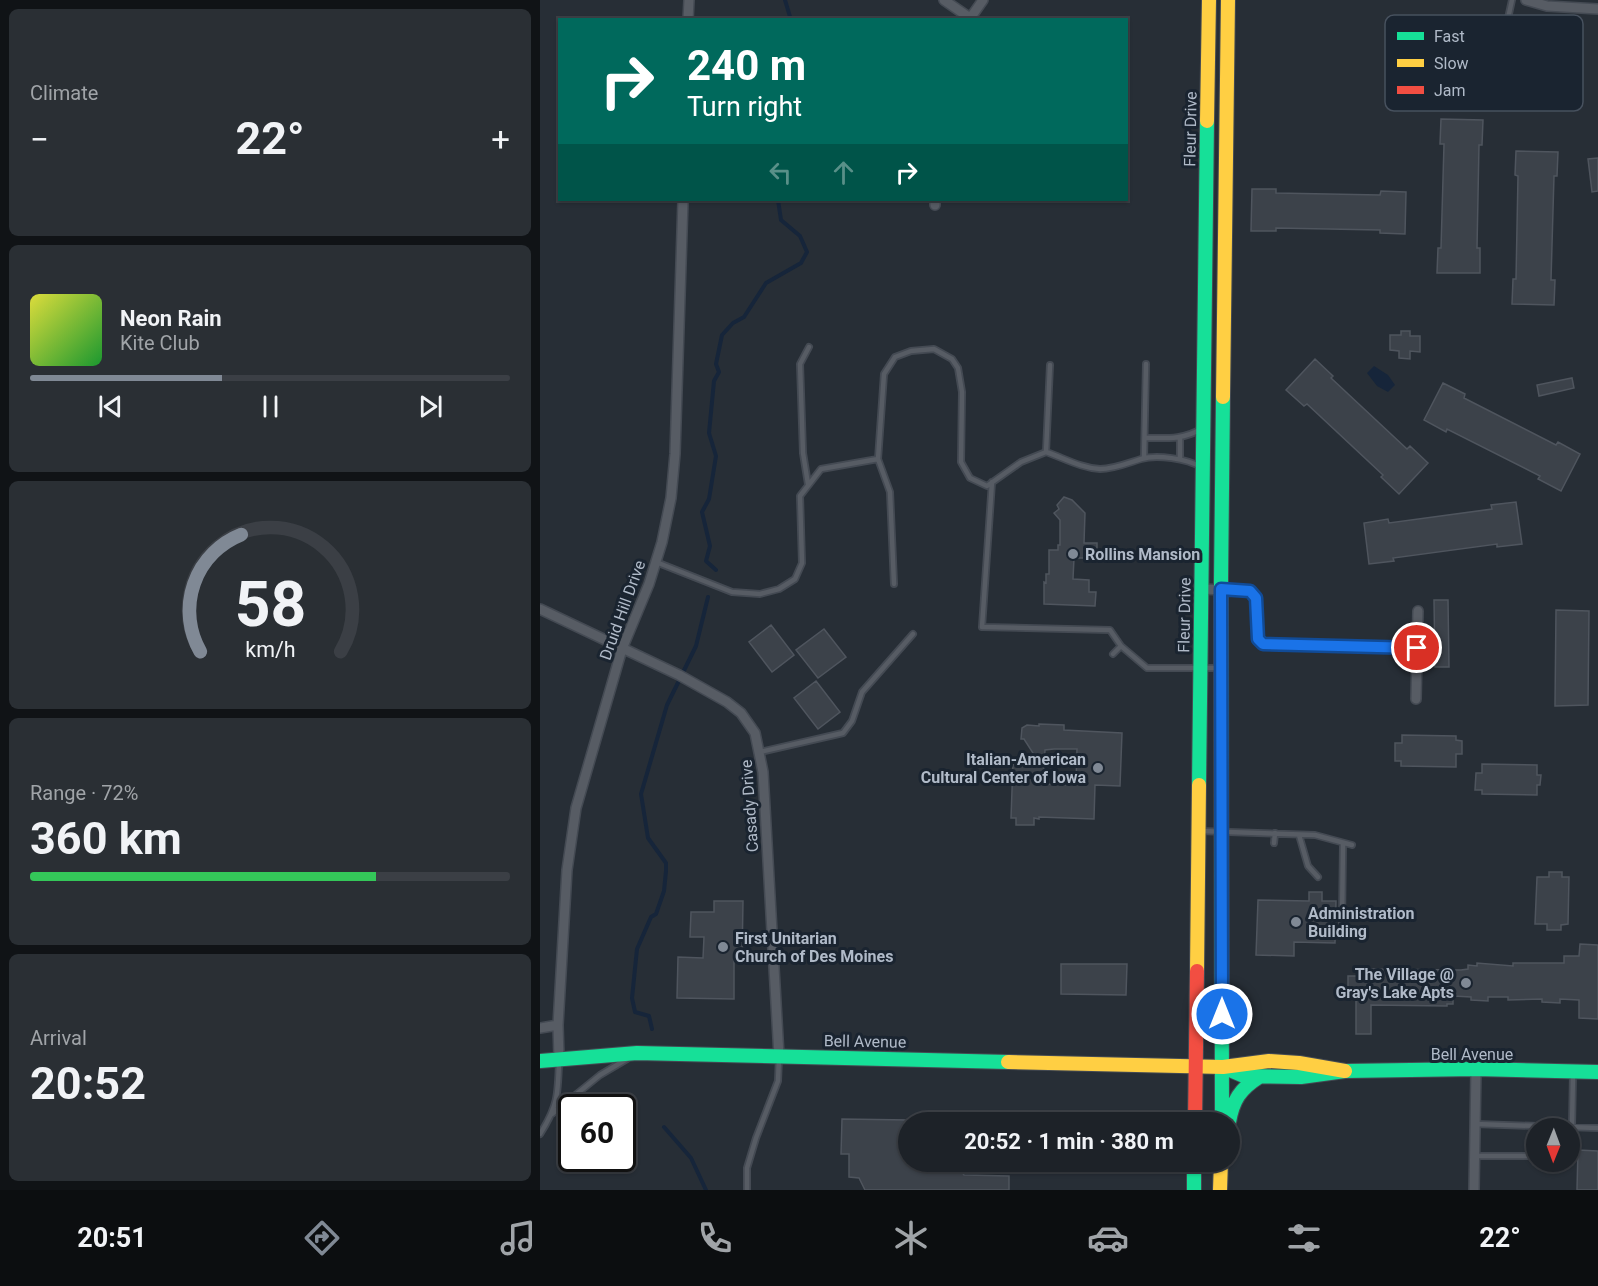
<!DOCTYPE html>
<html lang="en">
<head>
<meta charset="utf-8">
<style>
	body { margin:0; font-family:Roboto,sans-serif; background:#2a2f34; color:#f1f3f6; height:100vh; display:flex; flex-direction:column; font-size:22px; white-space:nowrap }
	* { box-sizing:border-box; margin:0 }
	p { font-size:20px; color:#a0a4a8 }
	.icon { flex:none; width:33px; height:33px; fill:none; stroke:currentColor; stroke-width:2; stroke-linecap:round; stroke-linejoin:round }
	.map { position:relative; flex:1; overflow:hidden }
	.side { display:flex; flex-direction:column; gap:9px; padding:9px; background:#101316; width:540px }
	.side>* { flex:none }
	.banner { position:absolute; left:18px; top:18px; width:570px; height:183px; border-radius:0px; box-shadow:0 2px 4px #0004,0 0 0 2px #3b3f45; background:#00695c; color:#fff; overflow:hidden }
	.needle { width:39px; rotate:181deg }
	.controls { position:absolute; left:986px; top:1118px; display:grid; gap:12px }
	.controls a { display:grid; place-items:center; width:54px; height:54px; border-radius:50%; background:#1d2228; box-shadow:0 2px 4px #0004,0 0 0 2px #3b3f45; font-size:30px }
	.speed { position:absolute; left:18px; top:1094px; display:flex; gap:12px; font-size:30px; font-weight:700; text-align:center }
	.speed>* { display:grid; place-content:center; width:78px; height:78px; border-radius:50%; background:#1d2228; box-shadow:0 2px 4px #0004,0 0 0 2px #3b3f45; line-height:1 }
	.speed .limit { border:3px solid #111; border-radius:9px; background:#fff; color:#111 }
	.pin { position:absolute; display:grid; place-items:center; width:51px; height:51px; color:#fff; margin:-26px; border:3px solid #fff; border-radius:50%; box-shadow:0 2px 6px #0007 }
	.me { position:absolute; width:66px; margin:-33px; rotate:0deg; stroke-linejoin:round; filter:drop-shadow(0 0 4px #0008) }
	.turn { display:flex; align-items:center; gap:21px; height:126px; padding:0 30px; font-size:27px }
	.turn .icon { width:78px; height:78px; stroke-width:2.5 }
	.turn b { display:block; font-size:42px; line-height:51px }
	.lanes { display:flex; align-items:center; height:57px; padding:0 30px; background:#0003; justify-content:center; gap:30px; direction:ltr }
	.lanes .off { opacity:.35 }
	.big { font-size:45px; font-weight:700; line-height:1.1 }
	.side .card { flex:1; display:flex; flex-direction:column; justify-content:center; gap:9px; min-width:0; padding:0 21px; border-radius:9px; background:#2a2f34 }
	.side .dial { align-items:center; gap:0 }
	.dial svg { height:156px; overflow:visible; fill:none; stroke:#3b3f45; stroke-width:7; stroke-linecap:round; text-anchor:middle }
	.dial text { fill:#f1f3f6; stroke:none }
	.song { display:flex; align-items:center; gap:18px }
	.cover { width:72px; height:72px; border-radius:9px; background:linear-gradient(135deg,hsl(60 70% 55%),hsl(130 70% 35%)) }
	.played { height:6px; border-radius:3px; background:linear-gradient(90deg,#808995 40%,#3b3f45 40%) }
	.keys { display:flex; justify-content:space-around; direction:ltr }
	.heat { display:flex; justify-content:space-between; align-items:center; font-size:33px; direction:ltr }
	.charge { height:9px; border-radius:4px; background:linear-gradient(90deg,#34c759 72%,#3b3f45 0) }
	.trip { position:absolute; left:358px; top:1112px; width:342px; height:60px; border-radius:30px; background:#1d2228; box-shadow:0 2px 4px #0004,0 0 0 2px #3b3f45; font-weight:700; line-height:60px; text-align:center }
	.menu { display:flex; height:96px; justify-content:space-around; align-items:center; background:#0c0e10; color:#a0a4a8 }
	.menu .icon { width:42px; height:42px }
	.menu .active { color:#808995 }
	.menu b { font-size:27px; color:#f1f3f6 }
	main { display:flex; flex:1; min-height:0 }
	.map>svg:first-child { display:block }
	.water { fill:#16253a }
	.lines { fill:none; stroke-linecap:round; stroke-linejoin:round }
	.stream { stroke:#16253a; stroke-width:4 }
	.building { fill:#3c424a; stroke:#4f555e; stroke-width:1.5; fill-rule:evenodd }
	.lane-casing { stroke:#444a53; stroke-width:8 }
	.street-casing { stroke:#444a53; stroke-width:12 }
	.fast-casing { stroke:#444a53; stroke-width:16 }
	.slow-casing { stroke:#444a53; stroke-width:16 }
	.jam-casing { stroke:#444a53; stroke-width:16 }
	.lane { stroke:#575c64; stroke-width:4.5 }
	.street { stroke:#575c64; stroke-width:9 }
	.fast { stroke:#16e098; stroke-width:14 }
	.slow { stroke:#ffcf43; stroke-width:14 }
	.jam { stroke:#f24e42; stroke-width:14 }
	.route-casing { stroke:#114b97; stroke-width:15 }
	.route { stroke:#1a73e8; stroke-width:10 }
	.poi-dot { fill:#808995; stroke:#1a2430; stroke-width:2 }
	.labels { text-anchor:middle; stroke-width:6; stroke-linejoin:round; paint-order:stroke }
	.street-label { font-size:16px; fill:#b0bac8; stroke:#1a2430 }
	.poi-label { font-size:16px; font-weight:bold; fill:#b0bac8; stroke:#1a2430; text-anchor:start }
	.key { fill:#1a2430; stroke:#47515e; stroke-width:1.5 }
	.key-label { font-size:16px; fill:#b0bac8 }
</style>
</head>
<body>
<main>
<section class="side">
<div class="card"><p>Climate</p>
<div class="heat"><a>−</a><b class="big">22°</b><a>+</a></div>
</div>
<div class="card">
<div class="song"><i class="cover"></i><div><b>Neon Rain</b><p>Kite Club</p></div></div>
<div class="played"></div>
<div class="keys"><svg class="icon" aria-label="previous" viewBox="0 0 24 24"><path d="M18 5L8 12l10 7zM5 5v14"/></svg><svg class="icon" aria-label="pause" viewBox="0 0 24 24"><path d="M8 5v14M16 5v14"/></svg><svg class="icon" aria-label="next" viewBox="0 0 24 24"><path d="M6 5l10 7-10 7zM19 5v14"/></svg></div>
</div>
<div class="card dial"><svg viewBox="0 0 100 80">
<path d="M14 69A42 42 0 1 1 86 69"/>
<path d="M14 69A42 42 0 0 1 35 9" stroke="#808995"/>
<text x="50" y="56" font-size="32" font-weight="700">58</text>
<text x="50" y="72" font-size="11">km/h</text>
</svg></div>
<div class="card"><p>Range · 72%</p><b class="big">360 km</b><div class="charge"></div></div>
<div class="card"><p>Arrival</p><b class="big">20:52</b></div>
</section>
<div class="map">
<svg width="1058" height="1190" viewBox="0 0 1058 1190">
	<rect width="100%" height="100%" fill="#272e36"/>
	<!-- water -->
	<path class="water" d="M834 366 848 375 855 385 848 392 837 386 827 373Z"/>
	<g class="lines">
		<!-- stream -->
		<path class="stream" d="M245 0 251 20
			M176 570 166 561 170 546 162 512 169 499 176 456 169 433 174 381 179 372 176 364 182 335 193 323 204 317 226 283 261 263 267 252 260 236 241 220 238 200
			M112 1029 109 1016 95 1012 92 998 97 949 111 917 116 914 124 891 126 871V863L108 838 101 794 127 705 156 646 168 597
			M124 1127 151 1158 166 1190"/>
	</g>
	<!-- building -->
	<path class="building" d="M901 119 943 120 942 145H939L937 248H940V273H897L898 248H901L904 144H900Z
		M976 151 1018 152 1017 176H1014L1011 280H1015L1014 305 972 304 973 279H976L978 176 975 175Z
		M1058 158V191L1052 192 1048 159Z
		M712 189H736V193L840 195 841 191 866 192 865 234 840 233V230L736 228V231H711Z
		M861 331H870V336H880V352L870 351V359L859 358V351L850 350V335H861Z
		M775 359 793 376 791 378 867 449 870 446 888 463 859 494 841 477 843 475 767 404 764 406 746 390Z
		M1032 378 1034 388 999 396 997 385Z
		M903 383 925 394 924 398 1016 445 1018 442 1040 454 1021 491 998 479 1000 476 907 429 906 432 884 420Z
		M524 497 532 500 545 513 544 543H557V558H534L533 579 549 580V592H556L555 606 504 604V582L506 583V574H509V550H518V545H520V520L514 513 519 509 517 505Z
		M976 502 982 544 957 547V544L853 558 854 561 829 564 824 523 848 519 849 523 952 509 951 505Z
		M894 600H908L909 667H895Z
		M1016 610 1049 611 1048 705 1015 706Z
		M231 625 254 655 232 672 209 642Z
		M284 629 306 657 278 678 256 650Z
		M276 681 300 712 278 729 254 698Z
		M499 724 524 725V730L582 733 580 786 555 785 554 819 499 817V819L494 818V825H476V818H471L473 763 500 764 484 739H481L482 728 487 725 499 726ZM514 749H537L536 785 503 784 505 750Z
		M862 735 916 736V740L922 741V754H916V767L861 766V761H855V743H862Z
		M942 764 997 765V775H1001L1000 785H997V795L942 794V790H935L936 773H942Z
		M1009 872H1022V877H1029L1028 924 1021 925V930H1007V924H995L997 877H1009Z
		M769 892H782V901H796L795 943 754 942V956L716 955 718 900 769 901Z
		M174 901H203L202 960H194V999L137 998 138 957 163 958 164 937H150L151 912H174Z
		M1040 944 1058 945V1019L1039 1018V1000L1020 999V1003L1002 1002V999L968 1000V997H948V1001L931 1000V997L913 996V1004H907V1006L831 1005V1034H816V995H808V976H821V974H828V969L921 970 928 969V965L937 966V963L973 966V963H1024V956H1039Z
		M521 964H587L586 995 521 994Z
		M302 1119 369 1120V1161H418V1167L424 1175 469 1176V1190H325L319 1178 309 1177V1154H301Z
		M1038 1150 1058 1151V1190H1037Z"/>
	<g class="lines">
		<!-- lane casing -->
		<g class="lane-casing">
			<path id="lane" d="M953 87 972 0
				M605 438C625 438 643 440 661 429
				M506 452 510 365
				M604 458 606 364
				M338 459 350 492 354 584
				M640 459V438
				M452 482 442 627 570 630 581 646 607 668H680
				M268 484 263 453 260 364 269 347
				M116 562 192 592 220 594 239 589 255 579 262 563 260 496 281 469 338 459 344 374 355 357 371 351 394 349 412 359 418 368 422 392 421 462 430 478 447 486 481 462 506 452C524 458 541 468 560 469 574 469 588 463 601 459 617 454 647 459 661 467
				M573 654 581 646
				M220 752 303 733 312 721 322 692 373 634
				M660 831 775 835 812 845
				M759 835 768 866 778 877
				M734 843 735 833
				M802 922 803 844
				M12 1114 60 1075 87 1059
				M935 1124 1058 1128
				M1032 1127 1033 1073
				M0 1134C18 1106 18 1094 19 1061
				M934 1156H996
				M207 1190V1168L216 1138 238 1081 239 1057"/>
		</g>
		<!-- street casing -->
		<g class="street-casing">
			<path id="street" d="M404 0 430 18
				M986 0 1007 6 1058 9
				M148 20 149 0
				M429 20 443 0
				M395 205V200
				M661 589 710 591 716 598 718 639 723 644 877 648
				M0 609 139 675 187 702 201 713 215 733 223 772 239 1056
				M876 699 878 611
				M0 1028 18 1025
				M19 1058 18 1025 27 870 36 808 82 649 109 584 122 542 131 498 135 454 143 200
				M934 1190 936 1069"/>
		</g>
		<!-- fast casing -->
		<g class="fast-casing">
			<path id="fast" d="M659 785 667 121
				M0 1061 97 1053 468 1062
				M683 1067 704 1076 761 1077 805 1071 936 1069 1058 1072
				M682 1122 681 581 683 397
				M689 1122C693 1100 700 1089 719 1077
				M654 1161V1190"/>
		</g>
		<!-- slow casing -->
		<g class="slow-casing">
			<path id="slow" d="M667 121 669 0
				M683 397 688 0
				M657 971 659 785
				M468 1062 683 1067 729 1061 759 1063 805 1071
				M680 1190 681 1161"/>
		</g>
		<!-- jam casing -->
		<g class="jam-casing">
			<path id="jam" d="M655 1122 657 971"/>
		</g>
		<!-- lane -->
		<use href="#lane" class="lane"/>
		<!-- street -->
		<use href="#street" class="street"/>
		<!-- fast -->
		<use href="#fast" class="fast"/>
		<!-- slow -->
		<use href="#slow" class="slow"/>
		<!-- jam -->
		<use href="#jam" class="jam"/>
	</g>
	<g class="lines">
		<!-- route casing -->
		<g class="route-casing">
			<path id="route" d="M682 1014 681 589 710 591 716 598 718 639 723 644 877 648"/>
		</g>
		<!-- route -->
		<use href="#route" class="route"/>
	</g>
	<!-- markers -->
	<g class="poi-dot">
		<circle cx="533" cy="554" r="6"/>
		<circle cx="558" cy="768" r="6"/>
		<circle cx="756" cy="922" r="6"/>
		<circle cx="183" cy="947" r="6"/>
		<circle cx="926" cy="983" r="6"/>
	</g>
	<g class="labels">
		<!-- street labels -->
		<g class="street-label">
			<text transform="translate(650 129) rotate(-89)" y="6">Fleur Drive</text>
			<text transform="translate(82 610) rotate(-70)" y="6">Druid Hill Drive</text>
			<text transform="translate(644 615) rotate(-89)" y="6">Fleur Drive</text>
			<text transform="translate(209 806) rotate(-94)" y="6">Casady Drive</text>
			<text transform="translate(325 1041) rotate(1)" y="6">Bell Avenue</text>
			<text x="932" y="1060">Bell Avenue</text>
		</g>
		<!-- poi labels -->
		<g class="poi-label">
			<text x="545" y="560">Rollins Mansion</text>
			<text x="546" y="765" text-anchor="end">Italian-American<tspan x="546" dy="18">Cultural Center of Iowa</tspan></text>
			<text x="768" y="919">Administration<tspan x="768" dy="18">Building</tspan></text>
			<text x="195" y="944">First Unitarian<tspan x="195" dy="18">Church of Des Moines</tspan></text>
			<text x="914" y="980" text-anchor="end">The Village @<tspan x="914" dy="18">Gray's Lake Apts</tspan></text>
		</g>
	</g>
	<!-- legend -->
	<rect x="845" y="15" width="198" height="96" rx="9" class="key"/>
	<rect x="857" y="32" width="27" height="8" fill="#16e098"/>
	<rect x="857" y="59" width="27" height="8" fill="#ffcf43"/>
	<rect x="857" y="86" width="27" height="8" fill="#f24e42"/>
	<g class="key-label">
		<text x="894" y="42">Fast</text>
		<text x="894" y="69">Slow</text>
		<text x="894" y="96">Jam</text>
	</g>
</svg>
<div class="controls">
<a><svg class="needle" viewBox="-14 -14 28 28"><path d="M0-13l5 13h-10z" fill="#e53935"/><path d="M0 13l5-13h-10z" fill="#a0a4a8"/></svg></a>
</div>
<div class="speed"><div class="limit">60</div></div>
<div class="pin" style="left:877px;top:648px;background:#d93025"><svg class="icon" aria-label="arrive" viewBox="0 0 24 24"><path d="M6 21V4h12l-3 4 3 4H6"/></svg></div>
<svg class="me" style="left:682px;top:1014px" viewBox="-20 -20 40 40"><circle r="17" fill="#1a73e8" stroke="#fff" stroke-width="3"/><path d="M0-11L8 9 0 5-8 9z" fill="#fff"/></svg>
<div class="trip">20:52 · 1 min · 380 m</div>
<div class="banner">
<div class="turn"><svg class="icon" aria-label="right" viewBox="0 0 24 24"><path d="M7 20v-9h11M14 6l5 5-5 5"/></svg><div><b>240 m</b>Turn right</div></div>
<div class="lanes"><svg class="icon off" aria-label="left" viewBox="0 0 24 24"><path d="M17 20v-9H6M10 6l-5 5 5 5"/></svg><svg class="icon off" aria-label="ahead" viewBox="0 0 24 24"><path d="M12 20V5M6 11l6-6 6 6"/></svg><svg class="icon" aria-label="right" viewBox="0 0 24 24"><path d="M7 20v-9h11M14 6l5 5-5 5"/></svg></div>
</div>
</div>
</main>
<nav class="menu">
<b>20:51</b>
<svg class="icon active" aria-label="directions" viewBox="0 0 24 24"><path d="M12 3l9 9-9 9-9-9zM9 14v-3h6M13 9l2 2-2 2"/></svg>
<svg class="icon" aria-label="music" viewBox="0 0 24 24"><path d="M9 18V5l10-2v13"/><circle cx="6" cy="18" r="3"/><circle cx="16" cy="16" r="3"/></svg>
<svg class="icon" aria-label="phone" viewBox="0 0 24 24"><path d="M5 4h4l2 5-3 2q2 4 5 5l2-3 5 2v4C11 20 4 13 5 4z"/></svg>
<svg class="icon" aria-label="climate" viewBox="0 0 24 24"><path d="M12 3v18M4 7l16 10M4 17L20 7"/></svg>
<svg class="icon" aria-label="car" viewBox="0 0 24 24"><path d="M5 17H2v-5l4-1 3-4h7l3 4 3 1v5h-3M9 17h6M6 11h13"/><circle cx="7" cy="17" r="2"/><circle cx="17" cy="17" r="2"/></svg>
<svg class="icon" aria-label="filters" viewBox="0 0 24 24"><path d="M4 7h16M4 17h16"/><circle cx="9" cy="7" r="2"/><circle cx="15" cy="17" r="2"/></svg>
<b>22°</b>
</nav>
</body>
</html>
